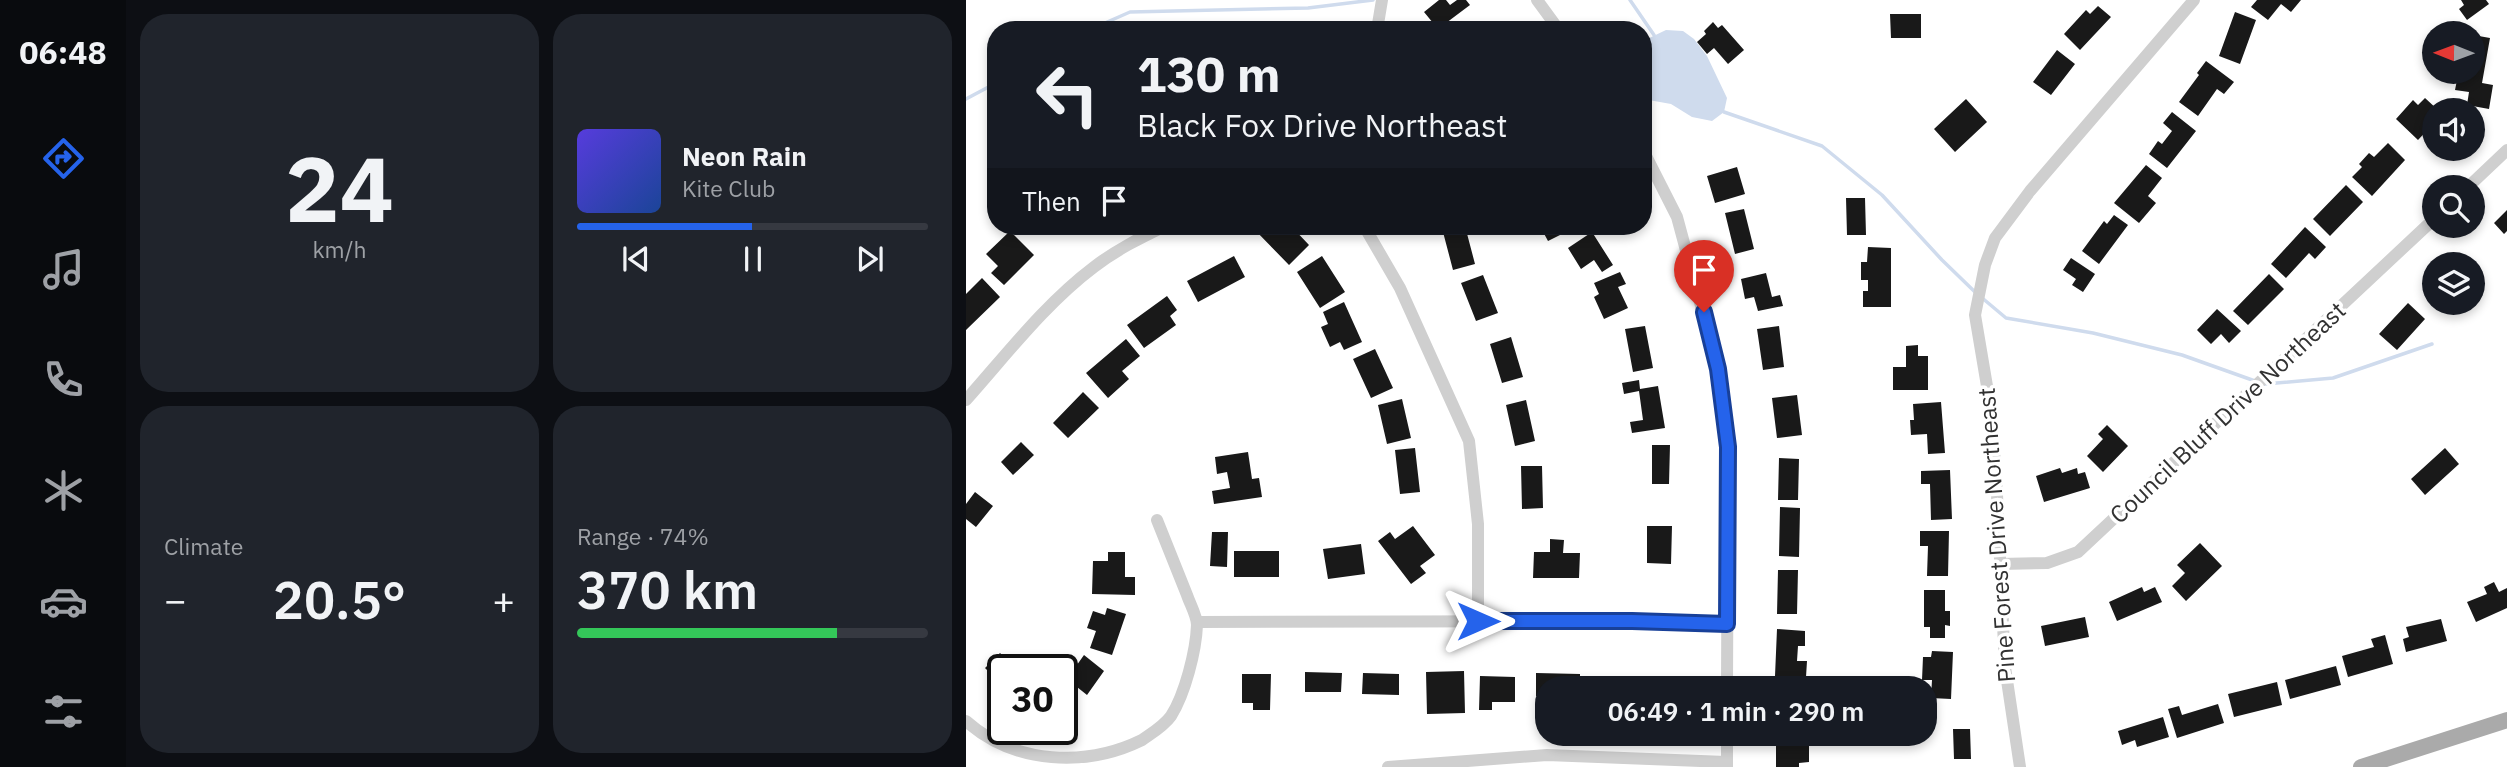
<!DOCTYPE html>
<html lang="en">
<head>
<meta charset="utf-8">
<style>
	body { margin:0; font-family:"IBM Plex Sans",sans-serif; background:#20242c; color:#f1f3f6; height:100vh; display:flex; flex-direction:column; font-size:26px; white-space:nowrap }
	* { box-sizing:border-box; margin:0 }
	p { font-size:23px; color:#9ea1a6 }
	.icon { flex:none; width:38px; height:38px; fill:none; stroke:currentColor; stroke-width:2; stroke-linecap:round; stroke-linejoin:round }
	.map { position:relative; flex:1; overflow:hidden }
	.drawer { display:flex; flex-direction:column; gap:14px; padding:14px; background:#0d0f14; width:840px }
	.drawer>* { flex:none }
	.banner { position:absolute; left:21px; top:21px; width:665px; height:214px; border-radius:28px; box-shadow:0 4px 10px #0003; background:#171b24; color:#f1f3f6; overflow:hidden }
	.needle { width:46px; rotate:271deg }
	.buttons { position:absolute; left:1456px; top:21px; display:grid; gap:14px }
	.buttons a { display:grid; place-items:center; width:63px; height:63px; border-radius:50%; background:#171b24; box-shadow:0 4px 10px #0003; font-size:35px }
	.speed { position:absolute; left:21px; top:654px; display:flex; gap:14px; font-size:35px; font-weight:700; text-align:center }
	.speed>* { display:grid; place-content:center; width:91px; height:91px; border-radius:50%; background:#171b24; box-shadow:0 4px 10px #0003; line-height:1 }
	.speed .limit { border:4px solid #111; border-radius:10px; background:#fff; color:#111 }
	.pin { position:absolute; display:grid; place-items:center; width:60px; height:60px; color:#fff; margin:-72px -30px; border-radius:50% 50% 50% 0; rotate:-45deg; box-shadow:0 0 7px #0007 }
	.pin .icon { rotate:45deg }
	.me { position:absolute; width:77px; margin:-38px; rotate:90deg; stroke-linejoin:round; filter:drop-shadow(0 0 5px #0008) }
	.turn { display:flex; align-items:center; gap:24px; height:147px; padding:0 35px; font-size:32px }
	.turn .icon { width:91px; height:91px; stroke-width:2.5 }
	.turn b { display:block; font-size:49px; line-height:60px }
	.then { display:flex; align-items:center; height:66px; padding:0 35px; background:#0003; gap:14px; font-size:26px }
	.big { font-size:52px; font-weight:600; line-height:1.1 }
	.drawer .tile { flex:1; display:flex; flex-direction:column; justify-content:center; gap:10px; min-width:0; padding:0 24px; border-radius:28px; background:#20242c }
	.drawer .dial { align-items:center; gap:0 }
	.dial b { font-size:91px; line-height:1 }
	.song { display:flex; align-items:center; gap:21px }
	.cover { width:84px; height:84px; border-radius:10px; background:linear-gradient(135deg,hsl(250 70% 55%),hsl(220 70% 35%)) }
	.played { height:7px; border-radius:4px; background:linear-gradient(90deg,#2563eb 50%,#363941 50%) }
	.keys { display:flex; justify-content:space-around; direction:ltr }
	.heat { display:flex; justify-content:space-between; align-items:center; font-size:38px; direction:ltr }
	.charge { height:10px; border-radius:5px; background:linear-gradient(90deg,#34c759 74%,#363941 0) }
	.drawer .tiles { flex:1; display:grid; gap:14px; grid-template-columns:repeat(2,1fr) }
	.trip { position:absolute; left:569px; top:676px; width:402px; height:70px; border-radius:28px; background:#171b24; box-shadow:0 4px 10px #0003; font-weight:600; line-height:70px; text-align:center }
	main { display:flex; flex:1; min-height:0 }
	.dock { display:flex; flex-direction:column; width:126px; justify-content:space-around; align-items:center; background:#090b0e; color:#9ea1a6 }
	.dock .icon { width:49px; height:49px }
	.dock .active { color:#2563eb }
	.dock b { font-size:32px; color:#f1f3f6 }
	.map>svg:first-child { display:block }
	.water { fill:#cfdbed }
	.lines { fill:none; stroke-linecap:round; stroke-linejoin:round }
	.stream { stroke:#cfdbed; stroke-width:3.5 }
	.building { fill:#191919 }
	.minor { stroke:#cfcfcf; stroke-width:12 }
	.major { stroke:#aaa; stroke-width:16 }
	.route-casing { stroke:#184099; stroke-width:18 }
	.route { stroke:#2563eb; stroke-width:12 }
	.labels { text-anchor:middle; stroke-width:7; stroke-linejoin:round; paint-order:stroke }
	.street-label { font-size:24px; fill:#323232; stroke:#fff }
</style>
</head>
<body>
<main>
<nav class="dock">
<b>06:48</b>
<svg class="icon active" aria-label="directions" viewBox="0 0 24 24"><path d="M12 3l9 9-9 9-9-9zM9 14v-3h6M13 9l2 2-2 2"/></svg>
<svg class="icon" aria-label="music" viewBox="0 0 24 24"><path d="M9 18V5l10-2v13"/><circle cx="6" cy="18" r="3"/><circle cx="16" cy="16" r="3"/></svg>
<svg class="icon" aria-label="phone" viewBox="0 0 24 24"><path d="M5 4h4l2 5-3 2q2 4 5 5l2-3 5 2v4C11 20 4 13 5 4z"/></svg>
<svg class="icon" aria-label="climate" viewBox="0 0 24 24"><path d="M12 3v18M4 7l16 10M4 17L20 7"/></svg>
<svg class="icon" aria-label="car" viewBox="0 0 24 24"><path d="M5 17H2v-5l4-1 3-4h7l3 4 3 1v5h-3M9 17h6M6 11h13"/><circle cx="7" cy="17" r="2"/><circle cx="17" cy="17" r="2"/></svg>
<svg class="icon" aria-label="filters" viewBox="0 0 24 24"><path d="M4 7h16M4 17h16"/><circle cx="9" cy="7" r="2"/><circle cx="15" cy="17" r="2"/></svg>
</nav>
<section class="drawer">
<div class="tiles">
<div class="tile dial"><b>24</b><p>km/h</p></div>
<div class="tile">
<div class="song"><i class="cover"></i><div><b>Neon Rain</b><p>Kite Club</p></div></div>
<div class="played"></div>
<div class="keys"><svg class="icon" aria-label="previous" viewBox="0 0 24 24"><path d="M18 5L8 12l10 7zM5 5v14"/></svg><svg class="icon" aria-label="pause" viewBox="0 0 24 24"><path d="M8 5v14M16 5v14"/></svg><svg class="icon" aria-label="next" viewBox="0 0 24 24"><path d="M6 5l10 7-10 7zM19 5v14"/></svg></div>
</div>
<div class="tile"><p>Climate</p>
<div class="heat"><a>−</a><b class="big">20.5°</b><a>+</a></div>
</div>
<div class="tile"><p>Range · 74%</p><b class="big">370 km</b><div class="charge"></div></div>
</div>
</section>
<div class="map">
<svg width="1541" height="767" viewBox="0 0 1541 767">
	<rect width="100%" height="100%" fill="#fff"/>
	<!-- water -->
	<path class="water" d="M700 30 717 31 728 39 741 56 761 98 758 112 746 121 726 117 705 104 677 99V41Z"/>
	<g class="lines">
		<!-- stream -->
		<path class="stream" d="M664 0 688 35
			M123 30 164 12 342 8 407 0
			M0 99 30 83
			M758 112 856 146 916 195 976 260 1009 292
			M1015 297 1040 318 1127 333 1216 355 1289 381
			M1299 384 1367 378 1466 344"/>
	</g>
	<!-- building -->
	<path class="building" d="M473 0H480L484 5 491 0H500L504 5 472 29 458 12Z
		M1291 0H1335L1325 12 1315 4 1302 20 1285 7Z
		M1495 0H1520L1523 4 1501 20 1493 9 1498 5Z
		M1132 6 1145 17 1114 50 1098 34 1120 10 1124 14Z
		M1269 12 1290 20 1274 64 1253 56Z
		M924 14H955V38H925Z
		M747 22 752 28 756 25 778 50 762 64 748 48 741 54 731 42 740 34 738 31Z
		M1507 35 1524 38 1516 83 1527 85 1523 109 1501 105 1503 92 1489 90 1492 75 1496 76 1497 72H1507Z
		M1091 50 1109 64 1085 95 1067 82Z
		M1240 61 1268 82 1258 94 1251 89 1232 116 1213 102 1233 75 1231 73Z
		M1459 98 1472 110H1468V123L1452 140 1430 119 1447 100 1452 105Z
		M1000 99 1021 122 989 152 968 129Z
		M1206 112 1230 131 1201 168 1183 154 1192 141 1196 144 1206 131 1197 123Z
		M1422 143 1439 160 1406 196 1386 177 1396 167 1393 164 1403 153 1408 157Z
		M1180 165 1196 178 1182 196 1190 203 1173 223 1148 203Z
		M771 167 779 194 749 203 741 176Z
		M1380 185 1397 202 1364 236 1347 219Z
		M880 198H899L900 235H881Z
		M778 209 788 249 769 254 759 213Z
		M1541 210V231L1538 234 1528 223Z
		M1148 215 1162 225 1133 264 1116 251 1138 221 1141 224Z
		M290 226H325L343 245 323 265 288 229Z
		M499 226 509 264 487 270 477 232Z
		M580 226H612L582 241 575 228Z
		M1339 227 1360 247 1349 259 1343 253 1320 278 1305 264Z
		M44 231 68 255 38 285 25 273 32 266 20 254Z
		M626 232 647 265 636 272 628 260 615 269 602 248Z
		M902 247 925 248V307H897V291H902V280H895V262H901Z
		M268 256 279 277 232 302 221 281Z
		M356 256 379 292 354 308 331 272Z
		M1105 258 1129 274 1117 292 1106 285 1110 279 1097 270Z
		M654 272 660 284 652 287 662 308 638 319 628 297 633 294 628 283Z
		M800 273 806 297 814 295 817 306 792 311 788 297 779 299 775 279Z
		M1303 274 1318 289 1282 325 1267 311Z
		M517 275 532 313 510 321 495 283Z
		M16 278 34 297 0 330V294Z
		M201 296 211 310 204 316 210 325 178 348 161 325Z
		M378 302 396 342 378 350 374 342 364 347 355 327 362 324 357 312Z
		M1442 303 1459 319 1431 350 1413 334Z
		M1251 309 1275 331 1263 343 1255 334 1245 344 1231 330Z
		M679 326 687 368 667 372 659 329Z
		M813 326 818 367 797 370 791 329Z
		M545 337 557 377 536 383 524 344Z
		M160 339 174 356 156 371 163 379 142 398 120 373Z
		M952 345V356H962V390H927V367H940V346Z
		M409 349 427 388 405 398 387 359Z
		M673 380 674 389 692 386 699 428 666 433 664 422 677 420 673 391 658 394 656 383Z
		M117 392 133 408 102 438 87 423Z
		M831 395 836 435 811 438 806 398Z
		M436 399 445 438 421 444 412 405Z
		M560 400 569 441 549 446 540 405Z
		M975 402 979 453 962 454 961 434 945 435 944 420H948L947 404Z
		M1141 425 1162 446 1137 472 1121 456 1137 439 1132 434Z
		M55 442 68 455 47 475 35 462Z
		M686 445H704L703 484H686Z
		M449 448 454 492 434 494 429 450Z
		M1479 448 1493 464 1459 495 1445 479Z
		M282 452 286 479 293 478 296 497 248 504 246 491 264 488 261 472 251 474 249 457Z
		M813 458 833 459 832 500H812Z
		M555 466H576L577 508 556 509Z
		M1094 468 1096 473 1111 468 1112 474 1119 472 1124 488 1078 502 1070 476Z
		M984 470 986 519 965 520 964 484H955V471Z
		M9 492 27 506 10 527 0 519V504Z
		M814 507 834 508 833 557 813 556Z
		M447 526 469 555 454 566 460 573 445 584 412 541 424 532 429 539Z
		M681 526H706L705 564 681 563Z
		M954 531H983L982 576H961L962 546H954Z
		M246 532H262L261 567 244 566Z
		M584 539 598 540 597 553H614L613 578H567L568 552H584Z
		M1234 543 1256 566 1220 601 1206 586 1219 573 1211 565Z
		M395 544 399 574 362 579 357 549Z
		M268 551H313V577H268Z
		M142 552H159V577H169V595L126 594 127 561H142Z
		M812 570H832L831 614H811Z
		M1528 582 1533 592 1541 588V608L1510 622 1501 602 1521 594 1518 587Z
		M1176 587 1178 592 1189 587 1196 602 1151 621 1143 602Z
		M958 590H979V611H984V626L979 625V638H964V627H958Z
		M141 608 160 614 146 655 124 648 130 631 121 628 127 611 139 615Z
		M1119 617 1123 637 1079 646 1075 626Z
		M1475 619 1481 641 1440 652 1437 639 1443 637 1440 627Z
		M811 629 839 631V646H832L831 661H841L840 677 809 676Z
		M1419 635 1427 664 1382 677 1376 656 1408 647 1405 639Z
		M966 651 987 652 985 699 965 698 966 680H956L957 657H965Z
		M34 653 52 670H37V686L19 668Z
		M118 655 138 671 121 695 101 679Z
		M1370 666 1375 685 1324 699 1319 680Z
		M498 671 499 713 461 714 460 672Z
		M339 672 376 673 375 692H339Z
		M397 673 433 674V695L396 694Z
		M570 673 614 674V688H581V696H570Z
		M276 674H305L304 710H287V703H276Z
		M514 676 549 677V702H526V710H513Z
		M672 682 700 683V688H672Z
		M1311 682 1316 705 1268 717 1262 694Z
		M1252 704 1258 723 1211 738 1202 709 1213 706 1216 715Z
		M1197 717 1203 737 1171 747 1169 740 1156 745 1152 731Z
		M987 729H1004L1005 759H988Z
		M843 743V762L833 763V767H810V745Z"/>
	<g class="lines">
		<!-- minor -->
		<path class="minor" d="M571 0 593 30
			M411 30 416 0
			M677 150 711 217 752 369 762 447 761 688
			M1502 187 1541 150
			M398 226 434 288 503 441 512 524V621
			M0 400C41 354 79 304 128 267 150 250 174 238 199 226
			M1034 564 1081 563 1112 552 1468 219
			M232 622 666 621 761 624
			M0 721C49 765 121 767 176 740 186 733 198 726 205 716 219 694 230 651 231 625 231 616 224 604 221 595 211 570 201 545 191 520
			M761 733V767
			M422 767 581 755 760 762
			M1054 767 1039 667 1030 473 1023 398 1009 315 1019 265 1029 238 1064 191 1228 0"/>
		<!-- major -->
		<path class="major" d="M1395 767 1541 720"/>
	</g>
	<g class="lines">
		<!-- route casing -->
		<g class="route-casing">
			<path id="route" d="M512 621H666L761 624 762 447 752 369 738 312"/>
		</g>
		<!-- route -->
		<use href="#route" class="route"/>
	</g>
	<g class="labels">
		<!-- street labels -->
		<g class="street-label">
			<text transform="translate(1262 413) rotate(-43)" y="8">Council Bluff Drive Northeast</text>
			<text transform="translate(1031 535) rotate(-94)" y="8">Pine Forest Drive Northeast</text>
		</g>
	</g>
</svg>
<div class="buttons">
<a><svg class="needle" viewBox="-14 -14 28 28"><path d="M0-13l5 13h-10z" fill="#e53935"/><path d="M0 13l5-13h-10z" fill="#9ea1a6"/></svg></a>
<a><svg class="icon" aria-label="sound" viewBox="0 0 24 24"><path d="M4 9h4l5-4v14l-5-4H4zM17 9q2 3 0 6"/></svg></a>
<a><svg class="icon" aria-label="search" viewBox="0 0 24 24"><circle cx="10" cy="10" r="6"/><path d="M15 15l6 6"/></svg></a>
<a><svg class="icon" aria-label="layers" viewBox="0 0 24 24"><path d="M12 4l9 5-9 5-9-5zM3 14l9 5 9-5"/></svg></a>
</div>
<div class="speed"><div class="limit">30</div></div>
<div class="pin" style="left:738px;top:312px;background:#d93025"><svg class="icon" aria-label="arrive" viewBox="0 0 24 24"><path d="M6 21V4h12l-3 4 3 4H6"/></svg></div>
<svg class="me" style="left:512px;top:621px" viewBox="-20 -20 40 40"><path d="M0-17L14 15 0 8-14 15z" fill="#2563eb" stroke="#fff" stroke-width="4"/></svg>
<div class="trip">06:49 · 1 min · 290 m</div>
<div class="banner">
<div class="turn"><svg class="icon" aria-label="left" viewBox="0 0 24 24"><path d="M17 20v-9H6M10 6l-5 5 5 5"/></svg><div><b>130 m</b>Black Fox Drive Northeast</div></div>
<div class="then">Then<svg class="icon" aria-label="arrive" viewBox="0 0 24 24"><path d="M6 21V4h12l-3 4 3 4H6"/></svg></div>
</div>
</div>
</main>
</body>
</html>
